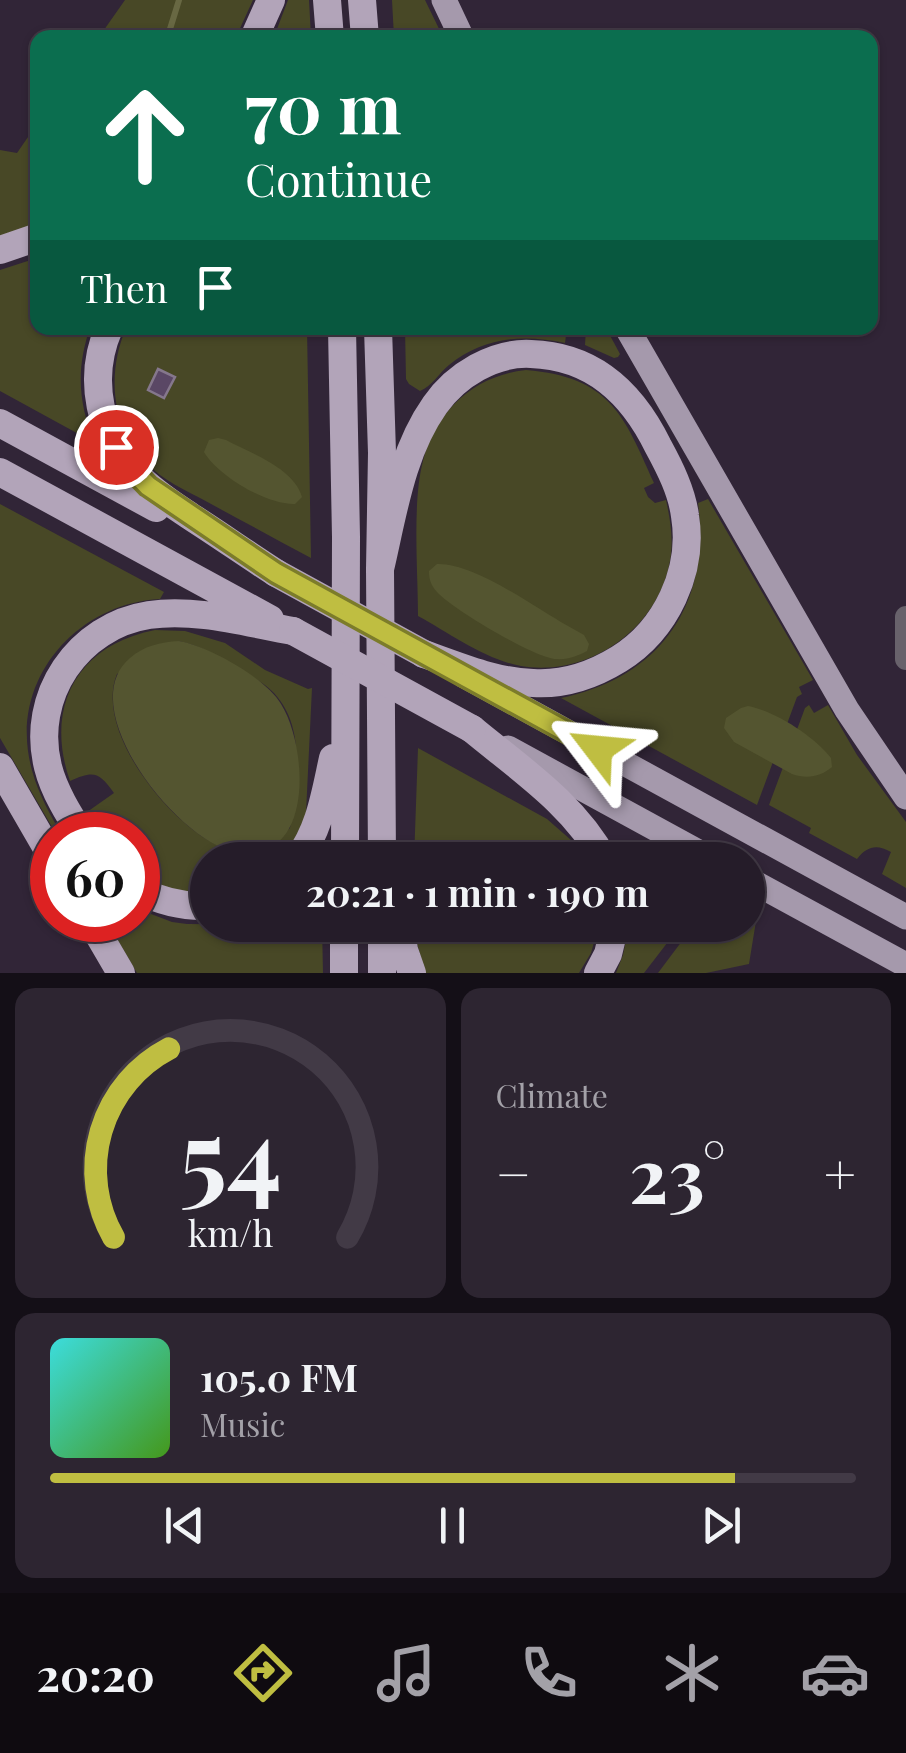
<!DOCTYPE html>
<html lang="en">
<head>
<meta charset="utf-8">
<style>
	body { margin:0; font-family:"Playfair Display",serif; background:#2d2531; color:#f1f3f6; height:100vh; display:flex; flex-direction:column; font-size:38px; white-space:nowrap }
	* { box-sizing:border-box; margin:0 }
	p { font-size:32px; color:#a3a1a8 }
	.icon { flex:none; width:55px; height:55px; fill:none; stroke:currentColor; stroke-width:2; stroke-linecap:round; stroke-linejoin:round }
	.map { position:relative; height:973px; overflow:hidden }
	.sheet { display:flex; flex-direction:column; gap:15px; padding:15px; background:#140f17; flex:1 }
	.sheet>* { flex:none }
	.guide { position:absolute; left:30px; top:30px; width:848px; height:305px; border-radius:20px; box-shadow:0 2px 8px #0004,0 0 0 2px #423a46; background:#0b6e4f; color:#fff; overflow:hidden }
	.speed { position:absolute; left:30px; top:812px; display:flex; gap:20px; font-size:50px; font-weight:700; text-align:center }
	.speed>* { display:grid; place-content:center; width:130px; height:130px; border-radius:50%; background:#251c29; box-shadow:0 2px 8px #0004,0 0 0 2px #423a46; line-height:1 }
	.speed .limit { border:15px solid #d22; background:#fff; color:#111 }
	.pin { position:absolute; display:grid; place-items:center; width:85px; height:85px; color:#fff; margin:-42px; border:5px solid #fff; border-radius:50%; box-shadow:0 2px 10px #0007 }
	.me { position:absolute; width:110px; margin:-55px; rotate:299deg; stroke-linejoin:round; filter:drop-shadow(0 0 8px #0008) }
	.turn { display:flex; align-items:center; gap:35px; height:210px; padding:0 50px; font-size:45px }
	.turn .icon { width:130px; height:130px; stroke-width:2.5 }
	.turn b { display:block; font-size:70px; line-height:85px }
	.then { display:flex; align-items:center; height:95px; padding:0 50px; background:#0003; gap:20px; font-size:38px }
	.big { font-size:75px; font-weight:700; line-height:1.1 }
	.sheet .card { flex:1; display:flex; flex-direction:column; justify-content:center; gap:15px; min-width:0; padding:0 35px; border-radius:20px; background:#2d2531 }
	.sheet .dial { align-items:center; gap:0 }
	.dial svg { height:260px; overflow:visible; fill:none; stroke:#423a46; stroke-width:7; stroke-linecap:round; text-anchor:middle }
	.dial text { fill:#f1f3f6; stroke:none }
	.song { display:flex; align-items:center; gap:30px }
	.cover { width:120px; height:120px; border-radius:15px; background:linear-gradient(135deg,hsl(180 70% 55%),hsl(100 70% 35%)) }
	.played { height:10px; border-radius:5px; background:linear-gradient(90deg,#bfbe41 85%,#423a46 85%) }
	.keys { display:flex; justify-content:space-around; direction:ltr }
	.heat { display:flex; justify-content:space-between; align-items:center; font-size:55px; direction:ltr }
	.sheet .tiles { flex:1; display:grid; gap:15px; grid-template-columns:1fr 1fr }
	.card:last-child { grid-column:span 2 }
	.trip { position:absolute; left:190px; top:842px; width:575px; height:100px; border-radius:50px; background:#251c29; box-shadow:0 2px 8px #0004,0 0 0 2px #423a46; font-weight:700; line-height:100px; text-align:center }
	.dock { display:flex; height:160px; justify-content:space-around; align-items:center; background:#0f0b10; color:#a3a1a8 }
	.dock .icon { width:70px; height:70px }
	.dock .current { color:#bfbe41 }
	.dock b { font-size:45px; color:#f1f3f6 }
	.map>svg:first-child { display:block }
	.green { fill:#484826; fill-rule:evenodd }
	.forest { fill:#545530 }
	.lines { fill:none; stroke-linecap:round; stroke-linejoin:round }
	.stream { stroke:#686843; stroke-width:6 }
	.building { fill:#5a4765; stroke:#85778c; stroke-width:2.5 }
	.minor { stroke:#68626b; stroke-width:22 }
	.primary { stroke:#a599ac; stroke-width:25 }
	.trunk { stroke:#b2a4b9; stroke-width:28 }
	.trunk-bridge { stroke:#b2a4b9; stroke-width:28 }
	.route-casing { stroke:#7c7c2a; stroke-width:25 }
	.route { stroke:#bfbe41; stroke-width:18 }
</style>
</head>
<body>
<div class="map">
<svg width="906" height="973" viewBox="0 0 906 973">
	<rect width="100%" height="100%" fill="#312537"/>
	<!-- green -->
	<path class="green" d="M125 0H253L236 37H99Z
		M288 0H309L311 37H274Z
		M392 0H425L443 37H394Z
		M37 124V224L0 237V150L17 153Z
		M37 258 38 328H90C76 368 78 404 95 443L0 391V270Z
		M126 328H307L311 558C281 542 252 526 222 510 202 498 179 489 160 475 113 440 104 380 126 328Z
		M405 328H567L565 343C523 334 484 337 449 365 439 373 432 386 420 391L409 384 406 379Z
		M586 328H606L620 354 618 357 614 358 585 345Z
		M526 370C610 377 624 415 654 483L644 488 648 497 655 503 666 500C670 518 673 536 671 554 663 625 591 678 521 666 484 659 451 634 418 616 418 570 412 503 423 461 435 411 475 375 526 370Z
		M708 499 813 680 799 687 802 694 797 697 757 805 561 698C661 677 711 604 698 503Z
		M0 504 164 592 160 599C82 603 17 671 28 751 32 780 44 804 59 830L55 832 0 738Z
		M155 630 185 631 225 643 265 670 308 689 312 688 306 813 303 826 290 848 279 860H208L207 893C180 892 162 888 138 874V835H102L87 812 114 793C99 772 94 770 70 781 44 707 77 645 155 630ZM179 641C203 646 221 658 242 671 253 677 265 684 274 693 308 730 295 784 290 828L269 847C253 847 230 851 215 844 167 820 94 730 117 674Z
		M809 705 814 713 828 705 857 755 906 822V888L882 874 891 852C877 844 867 846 857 859L809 833 811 828 769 805 805 708Z
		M418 748 547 819 571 840 584 860H414Z
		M138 909 172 922 187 924 322 925 323 973H137L106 920H138Z
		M748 917 756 921 749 964 706 973H658L694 925H748Z
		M412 925H599L591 953 579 973H425Z
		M629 925H681L644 973H616L623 955Z"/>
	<!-- forest -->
	<path class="forest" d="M218 438 226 440C250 453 294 468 302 497L295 504C267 505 218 476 204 452L209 440Z
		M437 564C475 563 534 607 568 626L584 635 589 644 587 651C577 656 568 660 556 659 535 658 452 609 437 592 431 585 429 580 429 571Z
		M179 641C208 646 266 678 281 704 308 747 315 865 236 852 179 843 71 708 130 658 144 646 160 642 179 641Z
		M748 706C775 711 814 736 831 758L832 767C820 777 807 779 792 774L734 742 724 728 726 718 741 708Z"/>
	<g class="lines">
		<!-- stream -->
		<path class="stream" d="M170 29 179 0"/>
	</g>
	<!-- building -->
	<path class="building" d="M158 369 175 377 164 398 148 390Z"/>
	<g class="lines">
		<!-- minor -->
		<path class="minor" d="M906 617V659"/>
		<!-- primary -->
		<path class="primary" d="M444 0 462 38
			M627 328 847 710 906 797
			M463 675 906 917
			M508 748 713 860
			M748 879 906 965"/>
		<!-- trunk -->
		<path class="trunk" d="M327 0 330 38
			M362 0 365 38
			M254 38 271 0
			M0 250 38 237
			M109 328C87 378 99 437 138 476 154 493 174 505 193 518 221 536 248 555 276 573
			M342 328 346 537 345 860
			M378 328 382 453 380 569 382 860
			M0 423 156 508
			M0 472 270 619
			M380 569C393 514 401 453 435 405 456 375 494 352 531 354 593 356 632 393 658 446 670 468 682 492 685 516 694 571 666 630 619 659 593 675 564 685 533 683 495 682 459 666 424 654
			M472 729C519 768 575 805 604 860
			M0 767 52 857
			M82 835C69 815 54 791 48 767 30 696 78 626 149 615 196 608 247 623 293 631
			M297 860C320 830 325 794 333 758
			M138 890C160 901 182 907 208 906
			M90 920 121 973
			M382 925V973
			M400 925 404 950 412 973
			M344 973V925
			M598 973 608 954 615 925"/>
		<!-- trunk-bridge -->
		<path class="trunk-bridge" d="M276 573 424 654
			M293 631 472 729"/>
	</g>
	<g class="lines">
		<!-- route casing -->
		<g class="route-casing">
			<path id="route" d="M116 447 126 463 148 486 276 573 598 749"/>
		</g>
		<!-- route -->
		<use href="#route" class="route"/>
	</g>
</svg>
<div class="speed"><div class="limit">60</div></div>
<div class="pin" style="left:116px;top:447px;background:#d93025"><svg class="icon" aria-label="arrive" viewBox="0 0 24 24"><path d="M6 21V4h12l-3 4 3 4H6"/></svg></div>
<svg class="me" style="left:598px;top:749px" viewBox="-20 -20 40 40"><path d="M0-17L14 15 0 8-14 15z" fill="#bfbe41" stroke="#fff" stroke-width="4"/></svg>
<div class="trip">20:21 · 1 min · 190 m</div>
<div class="guide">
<div class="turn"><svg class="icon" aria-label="ahead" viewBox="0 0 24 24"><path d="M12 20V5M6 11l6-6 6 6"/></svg><div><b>70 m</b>Continue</div></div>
<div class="then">Then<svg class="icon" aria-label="arrive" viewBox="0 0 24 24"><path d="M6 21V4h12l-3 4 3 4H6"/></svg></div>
</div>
</div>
<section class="sheet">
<div class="tiles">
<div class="card dial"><svg viewBox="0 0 100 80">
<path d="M14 69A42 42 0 1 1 86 69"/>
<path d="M14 69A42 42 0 0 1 31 11" stroke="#bfbe41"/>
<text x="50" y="56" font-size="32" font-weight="700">54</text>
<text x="50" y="72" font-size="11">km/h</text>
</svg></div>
<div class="card"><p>Climate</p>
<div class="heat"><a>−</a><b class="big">23°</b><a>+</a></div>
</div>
<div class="card">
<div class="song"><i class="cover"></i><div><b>105.0 FM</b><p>Music</p></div></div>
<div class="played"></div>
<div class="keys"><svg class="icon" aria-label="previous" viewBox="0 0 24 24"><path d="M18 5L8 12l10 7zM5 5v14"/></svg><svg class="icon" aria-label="pause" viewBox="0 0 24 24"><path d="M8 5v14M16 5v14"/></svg><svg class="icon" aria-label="next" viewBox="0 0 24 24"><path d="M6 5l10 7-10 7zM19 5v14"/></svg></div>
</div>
</div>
</section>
<nav class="dock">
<b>20:20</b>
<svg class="icon current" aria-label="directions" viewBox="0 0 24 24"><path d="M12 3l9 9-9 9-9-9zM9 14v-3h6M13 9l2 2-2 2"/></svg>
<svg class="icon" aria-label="music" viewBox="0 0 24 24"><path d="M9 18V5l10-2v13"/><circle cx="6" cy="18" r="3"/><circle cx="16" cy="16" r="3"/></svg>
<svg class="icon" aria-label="phone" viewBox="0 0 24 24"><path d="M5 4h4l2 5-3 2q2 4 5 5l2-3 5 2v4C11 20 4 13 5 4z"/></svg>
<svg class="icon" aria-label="climate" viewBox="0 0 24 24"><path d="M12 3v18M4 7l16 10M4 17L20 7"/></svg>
<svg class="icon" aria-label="car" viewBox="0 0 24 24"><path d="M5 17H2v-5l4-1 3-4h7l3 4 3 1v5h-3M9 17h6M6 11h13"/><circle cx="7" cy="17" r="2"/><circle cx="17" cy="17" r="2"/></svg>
</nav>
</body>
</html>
